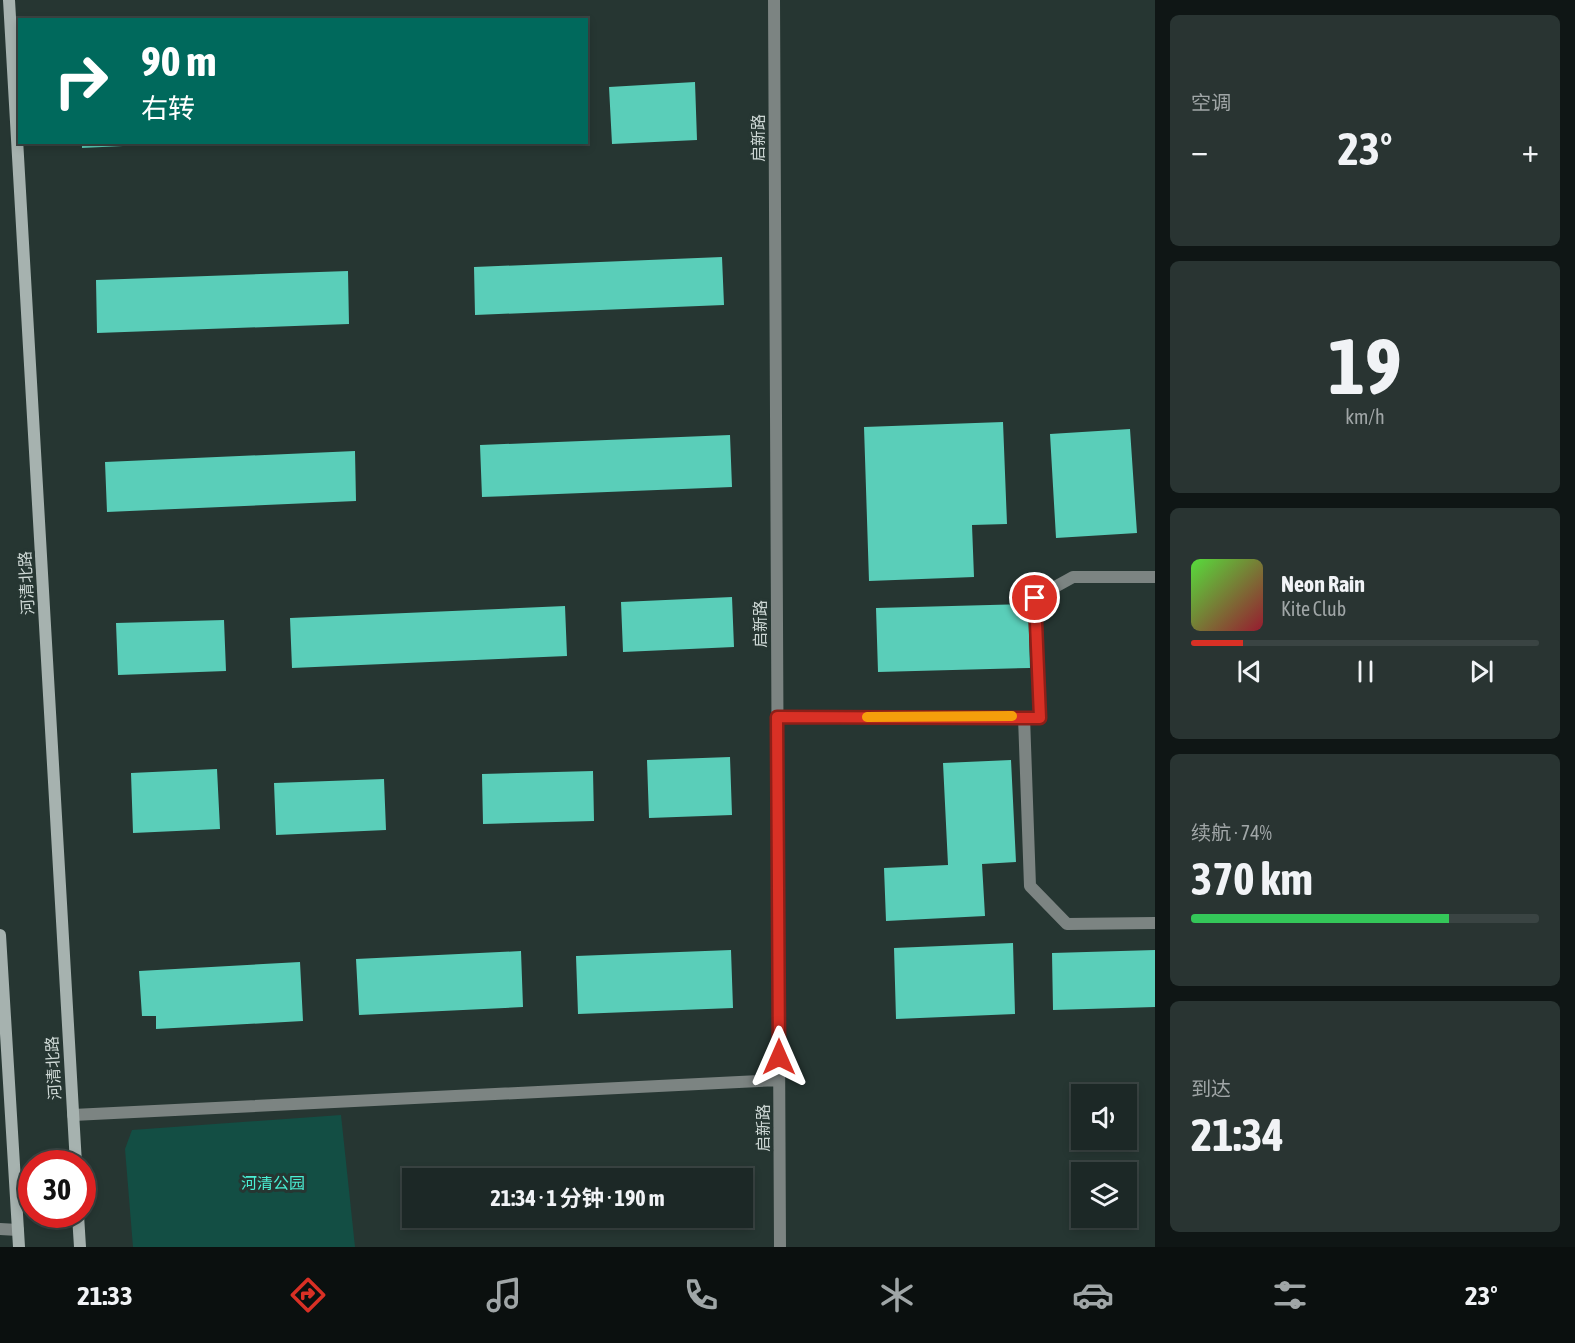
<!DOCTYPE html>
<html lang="zh">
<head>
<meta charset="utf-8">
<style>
	body { margin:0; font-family:"Asap Condensed","Noto Sans SC",sans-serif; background:#293432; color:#f1f3f6; height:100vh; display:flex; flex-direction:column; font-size:22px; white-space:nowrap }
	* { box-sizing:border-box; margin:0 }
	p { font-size:20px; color:#a0a6a7 }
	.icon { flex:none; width:33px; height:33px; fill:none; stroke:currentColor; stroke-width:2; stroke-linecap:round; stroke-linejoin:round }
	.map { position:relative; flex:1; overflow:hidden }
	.drawer { display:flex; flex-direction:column; gap:15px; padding:15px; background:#0f1615; width:420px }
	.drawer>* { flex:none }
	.hud { position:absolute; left:18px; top:18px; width:570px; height:126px; border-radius:0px; box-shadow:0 3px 9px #0003,0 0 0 2px #3a4443; background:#00695c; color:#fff; overflow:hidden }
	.fabs { position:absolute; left:1071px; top:1084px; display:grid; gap:12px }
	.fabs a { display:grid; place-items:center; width:66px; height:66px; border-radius:0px; background:#1c2826; box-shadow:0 3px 9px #0003,0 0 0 2px #3a4443; font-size:30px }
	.speed { position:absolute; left:18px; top:1150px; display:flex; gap:12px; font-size:30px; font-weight:700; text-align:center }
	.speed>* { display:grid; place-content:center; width:78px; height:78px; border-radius:50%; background:#1c2826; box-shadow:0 3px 9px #0003,0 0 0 2px #3a4443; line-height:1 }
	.speed .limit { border:9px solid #d22; background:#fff; color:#111 }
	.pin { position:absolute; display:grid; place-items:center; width:51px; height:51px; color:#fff; margin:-26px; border:3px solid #fff; border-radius:50%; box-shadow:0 2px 6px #0007 }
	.me { position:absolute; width:66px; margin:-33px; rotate:0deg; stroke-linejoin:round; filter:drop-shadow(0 0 4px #0008) }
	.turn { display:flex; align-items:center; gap:21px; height:126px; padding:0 24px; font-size:27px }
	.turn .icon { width:78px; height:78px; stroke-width:2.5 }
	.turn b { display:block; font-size:42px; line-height:51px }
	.big { font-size:45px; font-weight:700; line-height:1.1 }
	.drawer .widget { flex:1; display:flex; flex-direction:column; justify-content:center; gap:9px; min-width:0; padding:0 21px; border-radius:9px; background:#293432 }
	.drawer .dial { align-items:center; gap:0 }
	.dial b { font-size:78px; line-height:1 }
	.song { display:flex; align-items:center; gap:18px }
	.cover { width:72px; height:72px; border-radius:9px; background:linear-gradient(135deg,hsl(110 70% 55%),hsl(350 70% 35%)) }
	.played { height:6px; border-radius:3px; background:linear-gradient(90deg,#d93025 15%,#3a4443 15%) }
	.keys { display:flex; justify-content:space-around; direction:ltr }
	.heat { display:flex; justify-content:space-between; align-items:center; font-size:33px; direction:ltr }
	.charge { height:9px; border-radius:4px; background:linear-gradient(90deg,#34c759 74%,#3a4443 0) }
	.trip { position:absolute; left:402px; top:1168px; width:351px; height:60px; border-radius:0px; background:#1c2826; box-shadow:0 3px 9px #0003,0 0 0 2px #3a4443; font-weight:700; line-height:60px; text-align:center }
	.dock { display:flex; height:96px; justify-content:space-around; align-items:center; background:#0b100f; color:#a0a6a7 }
	.dock .icon { width:42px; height:42px }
	.dock .on { color:#d93025 }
	.dock b { font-size:27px; color:#f1f3f6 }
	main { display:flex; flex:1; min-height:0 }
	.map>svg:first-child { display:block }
	.green { fill:#134e44 }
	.building { fill:#5aceb9 }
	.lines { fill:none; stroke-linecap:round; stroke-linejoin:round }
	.service { stroke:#7c8482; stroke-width:12 }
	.minor { stroke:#7c8482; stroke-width:12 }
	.secondary { stroke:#a6b2af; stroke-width:12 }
	.route-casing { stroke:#8d1f18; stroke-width:15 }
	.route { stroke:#d93025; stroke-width:10 }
	.slow { stroke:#f59e0b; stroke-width:10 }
	.labels { text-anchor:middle; stroke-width:6; stroke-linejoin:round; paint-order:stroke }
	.street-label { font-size:16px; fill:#ced8d5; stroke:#263632 }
	.park-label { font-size:16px; fill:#49efd4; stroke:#263632 }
</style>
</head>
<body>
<main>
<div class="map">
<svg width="1155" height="1247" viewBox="0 0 1155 1247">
	<rect width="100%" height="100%" fill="#263632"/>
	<!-- green -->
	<path class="green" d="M341 1115 355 1247H133L125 1149 132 1130Z"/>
	<!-- building -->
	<path class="building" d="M695 82 697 140 612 144 609 87Z
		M82 142H164V144L82 148Z
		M722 257 724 305 475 315 474 267Z
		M348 271 349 324 97 333 96 280Z
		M1003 422 1007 524 972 525 974 577 869 581 864 427Z
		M1130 429 1137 533 1056 538 1050 434Z
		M730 435 732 487 482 497 480 445Z
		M355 451 356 501 107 512 105 462Z
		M732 597 734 647 623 652 621 602Z
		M1028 604 1030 668 878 672 876 608Z
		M565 606 567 656 292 668 290 618Z
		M224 620 226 671 118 675 116 623Z
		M730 757 732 815 649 818 647 760Z
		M1011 760 1016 862 982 864 985 916 886 921 884 868 948 865 943 763Z
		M217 769 220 829 133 833 131 773Z
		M593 771 594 821 483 824 482 774Z
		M384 779 386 830 276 835 274 783Z
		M1013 943 1015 1014 896 1019 894 948Z
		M731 950 733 1008 578 1014 576 956Z
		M1155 950V1007L1053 1010 1052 953Z
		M521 951 523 1007 359 1015 356 959Z
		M300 962 303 1021 156 1029V1016H142L139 971Z"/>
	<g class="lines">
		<!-- service -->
		<path class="service" d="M0 1229 18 1230"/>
		<!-- minor -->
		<path class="minor" d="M774 0 780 1247
			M777 717 1040 718 1035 598 1073 577H1155
			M1024 717 1030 886 1067 924 1155 923
			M73 1115 779 1080"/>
		<!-- secondary -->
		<path class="secondary" d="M9 0 76 1164
			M0 935 19 1247
			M78 1215 80 1247"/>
	</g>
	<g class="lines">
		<!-- route casing -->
		<g class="route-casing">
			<path id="route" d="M779 1057 777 717 1040 718 1035 598"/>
		</g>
		<!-- route -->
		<use href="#route" class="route"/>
		<!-- slow -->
		<path class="slow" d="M867 717 1012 716"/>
	</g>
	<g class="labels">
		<!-- street labels -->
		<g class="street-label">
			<text transform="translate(758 138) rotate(-90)" y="6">启新路</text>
			<text transform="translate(26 583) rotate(-93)" y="6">河清北路</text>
			<text transform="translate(760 624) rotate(-90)" y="6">启新路</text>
			<text transform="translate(53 1068) rotate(-93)" y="6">河清北路</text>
			<text transform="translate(763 1128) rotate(-90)" y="6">启新路</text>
		</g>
		<!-- park labels -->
		<g class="park-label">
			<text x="273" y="1189">河清公园</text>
		</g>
	</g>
</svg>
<div class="fabs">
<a><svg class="icon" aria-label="sound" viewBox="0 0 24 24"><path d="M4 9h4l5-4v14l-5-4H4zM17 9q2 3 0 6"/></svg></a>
<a><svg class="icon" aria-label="layers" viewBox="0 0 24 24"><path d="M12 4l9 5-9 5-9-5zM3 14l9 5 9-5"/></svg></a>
</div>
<div class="speed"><div class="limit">30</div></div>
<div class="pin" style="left:1035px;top:598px;background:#d93025"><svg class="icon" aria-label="arrive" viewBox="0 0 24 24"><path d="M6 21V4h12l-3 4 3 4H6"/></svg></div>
<svg class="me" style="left:779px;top:1057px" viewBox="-20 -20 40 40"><path d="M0-17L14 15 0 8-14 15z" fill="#d93025" stroke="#fff" stroke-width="4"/></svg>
<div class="trip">21:34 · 1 分钟 · 190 m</div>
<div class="hud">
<div class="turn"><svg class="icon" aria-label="right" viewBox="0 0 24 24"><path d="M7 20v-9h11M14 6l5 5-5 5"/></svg><div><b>90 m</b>右转</div></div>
</div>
</div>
<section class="drawer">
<div class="widget"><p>空调</p>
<div class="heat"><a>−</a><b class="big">23°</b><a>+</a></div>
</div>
<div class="widget dial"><b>19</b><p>km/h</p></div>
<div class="widget">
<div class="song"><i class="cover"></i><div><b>Neon Rain</b><p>Kite Club</p></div></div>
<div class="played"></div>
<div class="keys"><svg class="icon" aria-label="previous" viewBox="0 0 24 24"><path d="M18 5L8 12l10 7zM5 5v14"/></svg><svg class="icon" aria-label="pause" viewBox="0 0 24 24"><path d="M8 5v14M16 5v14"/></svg><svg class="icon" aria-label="next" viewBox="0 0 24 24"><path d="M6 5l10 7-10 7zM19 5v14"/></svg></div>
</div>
<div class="widget"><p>续航 · 74%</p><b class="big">370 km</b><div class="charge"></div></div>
<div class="widget"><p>到达</p><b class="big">21:34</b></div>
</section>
</main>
<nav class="dock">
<b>21:33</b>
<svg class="icon on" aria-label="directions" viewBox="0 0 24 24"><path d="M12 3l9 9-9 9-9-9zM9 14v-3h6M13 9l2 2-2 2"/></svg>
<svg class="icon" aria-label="music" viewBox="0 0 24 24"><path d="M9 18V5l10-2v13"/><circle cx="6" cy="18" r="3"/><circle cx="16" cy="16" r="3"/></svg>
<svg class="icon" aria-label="phone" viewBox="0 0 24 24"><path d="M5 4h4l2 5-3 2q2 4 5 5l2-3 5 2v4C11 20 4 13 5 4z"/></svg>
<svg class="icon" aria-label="climate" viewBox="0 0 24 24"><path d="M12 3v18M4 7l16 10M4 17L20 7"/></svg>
<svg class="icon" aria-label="car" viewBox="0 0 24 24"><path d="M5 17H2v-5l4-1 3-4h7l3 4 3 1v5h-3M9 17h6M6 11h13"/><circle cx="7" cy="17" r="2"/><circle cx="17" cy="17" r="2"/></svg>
<svg class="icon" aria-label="filters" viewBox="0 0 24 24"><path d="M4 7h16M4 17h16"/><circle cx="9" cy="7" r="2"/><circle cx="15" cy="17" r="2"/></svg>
<b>23°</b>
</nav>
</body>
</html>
